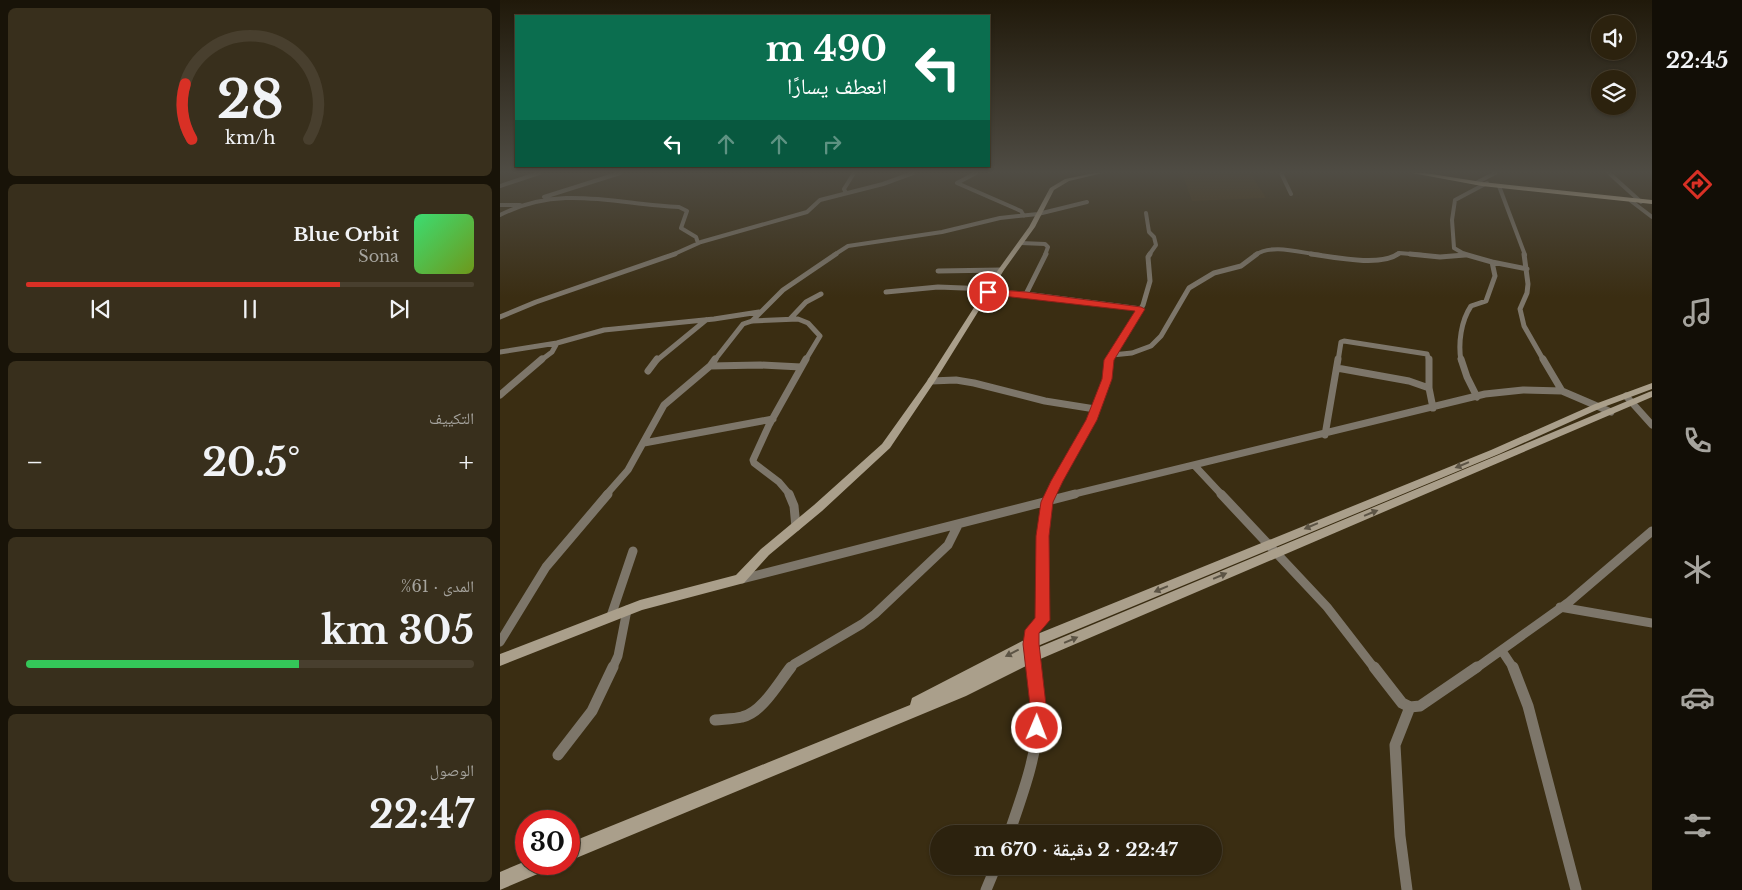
<!DOCTYPE html>
<html lang="ar">
<head>
<meta charset="utf-8">
<style>
	body { margin:0; font-family:"Libre Baskerville","Noto Naskh Arabic",serif; background:#382f1c; color:#f1f3f6; direction:rtl; height:100vh; display:flex; flex-direction:column; font-size:19px; white-space:nowrap }
	* { box-sizing:border-box; margin:0 }
	p { font-size:16px; color:#a6a49e }
	.icon { flex:none; width:28px; height:28px; fill:none; stroke:currentColor; stroke-width:2; stroke-linecap:round; stroke-linejoin:round }
	.map { position:relative; flex:1; overflow:hidden; direction:ltr }
	.sheet { display:flex; flex-direction:column; gap:8px; padding:8px; background:#181308; width:500px }
	.sheet>* { flex:none }
	.banner { position:absolute; left:15px; top:15px; width:475px; height:152px; border-radius:0px; box-shadow:0 1px 4px #0004,0 0 0 1px #483f2e; direction:rtl; background:#0b6e4f; color:#fff; overflow:hidden }
	.buttons { position:absolute; left:1091px; top:15px; display:grid; gap:10px }
	.buttons a { display:grid; place-items:center; width:45px; height:45px; border-radius:50%; background:#2c220e; box-shadow:0 1px 4px #0004,0 0 0 1px #483f2e; font-size:25px }
	.speed { position:absolute; left:15px; top:810px; display:flex; gap:10px; font-size:25px; font-weight:700; text-align:center }
	.speed>* { display:grid; place-content:center; width:65px; height:65px; border-radius:50%; background:#2c220e; box-shadow:0 1px 4px #0004,0 0 0 1px #483f2e; line-height:1 }
	.speed .limit { border:8px solid #d22; background:#fff; color:#111 }
	.pin { position:absolute; display:grid; place-items:center; width:42px; height:42px; color:#fff; margin:-21px; border:2px solid #fff; border-radius:50%; box-shadow:0 1px 5px #0007 }
	.me { position:absolute; width:55px; margin:-28px; rotate:1deg; stroke-linejoin:round; filter:drop-shadow(0 0 4px #0008) }
	.turn { display:flex; align-items:center; gap:18px; height:105px; padding:0 20px; font-size:22px }
	.turn .icon { width:65px; height:65px; stroke-width:2.5 }
	.turn b { display:block; font-size:35px; line-height:42px }
	.lanes { display:flex; align-items:center; height:48px; padding:0 20px; background:#0003; justify-content:center; gap:25px; direction:ltr }
	.lanes .off { opacity:.35 }
	.big { font-size:38px; font-weight:800; line-height:1.1 }
	.sheet .widget { flex:1; display:flex; flex-direction:column; justify-content:center; gap:8px; min-width:0; padding:0 18px; border-radius:8px; background:#382f1c }
	.sheet .dial { align-items:center; gap:0 }
	.dial svg { height:130px; overflow:visible; fill:none; stroke:#483f2e; stroke-width:7; stroke-linecap:round; text-anchor:middle }
	.dial text { fill:#f1f3f6; stroke:none }
	.song { display:flex; align-items:center; gap:15px }
	.cover { width:60px; height:60px; border-radius:8px; background:linear-gradient(135deg,hsl(140 70% 55%),hsl(80 70% 35%)) }
	.played { height:5px; border-radius:2px; background:linear-gradient(90deg,#d93025 70%,#483f2e 70%) }
	.keys { display:flex; justify-content:space-around; direction:ltr }
	.heat { display:flex; justify-content:space-between; align-items:center; font-size:28px; direction:ltr }
	.charge { height:8px; border-radius:4px; background:linear-gradient(90deg,#34c759 61%,#483f2e 0) }
	.trip { position:absolute; left:430px; top:825px; width:292px; height:50px; border-radius:25px; background:#2c220e; box-shadow:0 1px 4px #0004,0 0 0 1px #483f2e; font-weight:800; line-height:50px; text-align:center; direction:rtl }
	main { display:flex; flex:1; min-height:0 }
	.tabs { display:flex; flex-direction:column; width:90px; justify-content:space-around; align-items:center; background:#120e06; color:#a6a49e }
	.tabs .icon { width:35px; height:35px }
	.tabs .current { color:#d93025 }
	.tabs b { font-size:22px; color:#f1f3f6 }
	.map>svg:first-child { display:block }
	.built { fill:#453311 }
	.lines { fill:none; stroke-linecap:round; stroke-linejoin:round }
	.street-far4 { stroke:#7d766a; stroke-width:4 }
	.street-far3 { stroke:#7d766a; stroke-width:5 }
	.street-far2 { stroke:#7d766a; stroke-width:7 }
	.street-far1 { stroke:#7d766a; stroke-width:9 }
	.street { stroke:#7d766a; stroke-width:11 }
	.secondary { fill:#aa9f8b; fill-rule:evenodd }
	.highway { fill:#ebdabb; fill-rule:evenodd }
	.oneway { fill:#5c5445 }
	.route { fill:#d93025; stroke:#8d1f18 }
</style>
</head>
<body>
<main>
<nav class="tabs">
<b>22:45</b>
<svg class="icon current" aria-label="directions" viewBox="0 0 24 24"><path d="M12 3l9 9-9 9-9-9zM9 14v-3h6M13 9l2 2-2 2"/></svg>
<svg class="icon" aria-label="music" viewBox="0 0 24 24"><path d="M9 18V5l10-2v13"/><circle cx="6" cy="18" r="3"/><circle cx="16" cy="16" r="3"/></svg>
<svg class="icon" aria-label="phone" viewBox="0 0 24 24"><path d="M5 4h4l2 5-3 2q2 4 5 5l2-3 5 2v4C11 20 4 13 5 4z"/></svg>
<svg class="icon" aria-label="climate" viewBox="0 0 24 24"><path d="M12 3v18M4 7l16 10M4 17L20 7"/></svg>
<svg class="icon" aria-label="car" viewBox="0 0 24 24"><path d="M5 17H2v-5l4-1 3-4h7l3 4 3 1v5h-3M9 17h6M6 11h13"/><circle cx="7" cy="17" r="2"/><circle cx="17" cy="17" r="2"/></svg>
<svg class="icon" aria-label="filters" viewBox="0 0 24 24"><path d="M4 7h16M4 17h16"/><circle cx="9" cy="7" r="2"/><circle cx="15" cy="17" r="2"/></svg>
</nav>
<div class="map">
<svg width="1152" height="890" viewBox="0 0 1152 890">
	<rect width="100%" height="100%" fill="#3a2d12"/>
	<!-- built -->
	<path class="built" d="M682 173H750L766 198 692 201Z"/>
	<g class="lines">
		<!-- street-far4 -->
		<path class="street-far4" d="M476 173 457 183 521 211 524 216
			M781 173 791 194
			M1109 173 1141 202
			M976 183 995 173
			M0 186 39 173
			M999 186 1025 255
			M346 193 344 189 354 173
			M44 197 120 173
			M1131 201 1152 217
			M0 205H20
			M646 213 649 232 654 237 656 245 649 255
			M0 215C61 184 115 204 179 207L187 211 181 228 196 237 198 243
			M521 243 545 244 548 247 545 255
			M172 255 201 242 307 212 320 200 383 184 413 173
			M334 255 348 246 442 232 500 218 538 214 587 202
			M755 255C772 243 801 253 820 255
			M896 255 899 253 923 255
			M961 255H965
			M966 255 954 248 952 220 955 200 987 183"/>
		<!-- street-far3 -->
		<path class="street-far3" d="M811 254C833 257 880 267 898 254
			M910 254 940 257 965 255
			M964 254 992 262
			M1024 254 1028 284 1027 293 1020 309 1024 326 1044 361
			M438 271 501 270
			M386 292 438 287 489 289
			M488 292 526 294 641 309
			M526 294 546 254
			M0 317 36 302 175 254
			M290 319 306 302 321 294
			M252 321 283 290 336 254
			M0 352 57 343 104 330 214 319 259 312
			M612 355 632 353 651 346 661 336 689 288 714 273 741 266 757 254
			M40 361 52 352 57 343
			M156 361 206 320
			M214 361 243 324 252 321 298 319 308 323 320 336 305 361
			M609 361 643 305 650 281 648 257 650 254
			M838 361 841 342 844 341 927 354 929 361
			M961 361C958 343 961 321 971 306L986 301 995 276 992 262 1027 269"/>
		<!-- street-far2 -->
		<path class="street-far2" d="M929 359V388L933 408
			M961 359 967 377 977 397
			M1043 359 1062 391 1111 412
			M210 366 260 365 301 367
			M837 368 909 381 929 388
			M148 371 157 359
			M431 381 456 380 474 383 545 401 595 409
			M0 395 42 359
			M1126 396 1152 425
			M825 435 838 359
			M144 443 273 419
			M694 465 722 495
			M106 495 128 470 164 405 210 366 215 359
			M290 495 279 482 254 463 253 460 269 425 306 359
			M550 495 591 420 607 379 609 359
			M570 495 985 394 1023 390 1062 391"/>
		<!-- street-far1 -->
		<path class="street-far1" d="M289 494 294 506 296 527
			M721 494 827 607 875 669
			M242 579 575 494
			M1060 607 1152 623
			M111 616 133 551
			M0 642 46 567 108 494
			M1002 651 1014 669
			M112 669 118 656 127 610
			M290 669 294 664 362 624 375 614 448 545 458 525
			M534 669 532 630 542 620C542 585 537 525 551 494
			M975 669 1069 602 1152 531"/>
		<!-- street -->
		<path class="street" d="M874 667 902 703 910 707 920 706 977 667
			M1013 667 1028 706 1076 890
			M215 720C224 719 234 719 242 717 262 713 279 682 291 667
			M58 755 92 711 113 667
			M509 834C521 798 536 760 538 721 538 703 536 685 534 667
			M486 890 496 866
			M907 890 900 836 895 745 910 707"/>
		<!-- secondary -->
		<path class="secondary" d="M594 173H603L569 181 554 190 535 227 504 270 435 381 390 448 322 511 269 555 244 583 142 610 0 666V654L140 600 236 575 261 549 314 505 382 444 427 381 498 270 529 227 550 188 565 179Z
			M1152 383V389L1101 408 999 454 540 645 525 653 1149 392 1152 391V397L538 660 466 696 69 861V843L410 705 412 698 530 637 991 450 1095 404Z
			M26 861V864H50L47 870 0 890V872Z"/>
		<!-- highway -->
		<path class="highway" d="M912 173H925L982 182 1152 200V204L982 186Z"/>
	</g>
	<!-- one-way arrows -->
	<defs><path id="oneway-solid" d="M-6-.8H1V-3.2L6.5 0L1 3.2V.8H-6Z" transform="scale(1.25)"/></defs>
	<g class="oneway">
		<use href="#oneway-solid" transform="translate(962 465) rotate(158)"/>
		<use href="#oneway-solid" transform="translate(871 513) rotate(-22)"/>
		<use href="#oneway-solid" transform="translate(811 526) rotate(157)"/>
		<use href="#oneway-solid" transform="translate(720 576) rotate(-23)"/>
		<use href="#oneway-solid" transform="translate(661 589) rotate(157)"/>
		<use href="#oneway-solid" transform="translate(571 640) rotate(-23)"/>
		<use href="#oneway-solid" transform="translate(512 653) rotate(153)"/>
	</g>
	<!-- sky -->
	<linearGradient id="sky" x2="0" y2="1"><stop stop-color="#20190a"/><stop offset="0.58" stop-color="#4f4c44"/><stop offset="1" stop-color="#4f4c44" stop-opacity="0"/></linearGradient>
	<rect width="1152" height="297" fill="url(#sky)"/>
	<!-- route -->
	<path class="route" d="M488 289 526 292 641 307 645 309 614 360 612 379 597 420 563 481 553 502 549 536 550 620 539 633V644L546 705V728L543 734 537 737 531 734 529 728 530 705 523 644 525 630 535 618 536 536 541 502 551 481 586 420 602 379 604 360 635 311 485 294V290Z"/>
</svg>
<div class="buttons">
<a><svg class="icon" aria-label="sound" viewBox="0 0 24 24"><path d="M4 9h4l5-4v14l-5-4H4zM17 9q2 3 0 6"/></svg></a>
<a><svg class="icon" aria-label="layers" viewBox="0 0 24 24"><path d="M12 4l9 5-9 5-9-5zM3 14l9 5 9-5"/></svg></a>
</div>
<div class="speed"><div class="limit">30</div></div>
<div class="pin" style="left:488px;top:292px;background:#d93025"><svg class="icon" aria-label="arrive" viewBox="0 0 24 24"><path d="M6 21V4h12l-3 4 3 4H6"/></svg></div>
<svg class="me" style="left:537px;top:728px" viewBox="-20 -20 40 40"><circle r="17" fill="#d93025" stroke="#fff" stroke-width="3"/><path d="M0-11L8 9 0 5-8 9z" fill="#fff"/></svg>
<div class="trip">22:47 · 2 دقيقة · 670 m</div>
<div class="banner">
<div class="turn"><svg class="icon" aria-label="left" viewBox="0 0 24 24"><path d="M17 20v-9H6M10 6l-5 5 5 5"/></svg><div><b>490 m</b>انعطف يسارًا</div></div>
<div class="lanes"><svg class="icon" aria-label="left" viewBox="0 0 24 24"><path d="M17 20v-9H6M10 6l-5 5 5 5"/></svg><svg class="icon off" aria-label="ahead" viewBox="0 0 24 24"><path d="M12 20V5M6 11l6-6 6 6"/></svg><svg class="icon off" aria-label="ahead" viewBox="0 0 24 24"><path d="M12 20V5M6 11l6-6 6 6"/></svg><svg class="icon off" aria-label="right" viewBox="0 0 24 24"><path d="M7 20v-9h11M14 6l5 5-5 5"/></svg></div>
</div>
</div>
<section class="sheet">
<div class="widget dial"><svg viewBox="0 0 100 80">
<path d="M14 69A42 42 0 1 1 86 69"/>
<path d="M14 69A42 42 0 0 1 10 35" stroke="#d93025"/>
<text x="50" y="56" font-size="32" font-weight="700">28</text>
<text x="50" y="72" font-size="11">km/h</text>
</svg></div>
<div class="widget">
<div class="song"><i class="cover"></i><div><b>Blue Orbit</b><p>Sona</p></div></div>
<div class="played"></div>
<div class="keys"><svg class="icon" aria-label="previous" viewBox="0 0 24 24"><path d="M18 5L8 12l10 7zM5 5v14"/></svg><svg class="icon" aria-label="pause" viewBox="0 0 24 24"><path d="M8 5v14M16 5v14"/></svg><svg class="icon" aria-label="next" viewBox="0 0 24 24"><path d="M6 5l10 7-10 7zM19 5v14"/></svg></div>
</div>
<div class="widget"><p>التكييف</p>
<div class="heat"><a>−</a><b class="big">20.5°</b><a>+</a></div>
</div>
<div class="widget"><p>المدى · 61%</p><b class="big">305 km</b><div class="charge"></div></div>
<div class="widget"><p>الوصول</p><b class="big">22:47</b></div>
</section>
</main>
</body>
</html>
